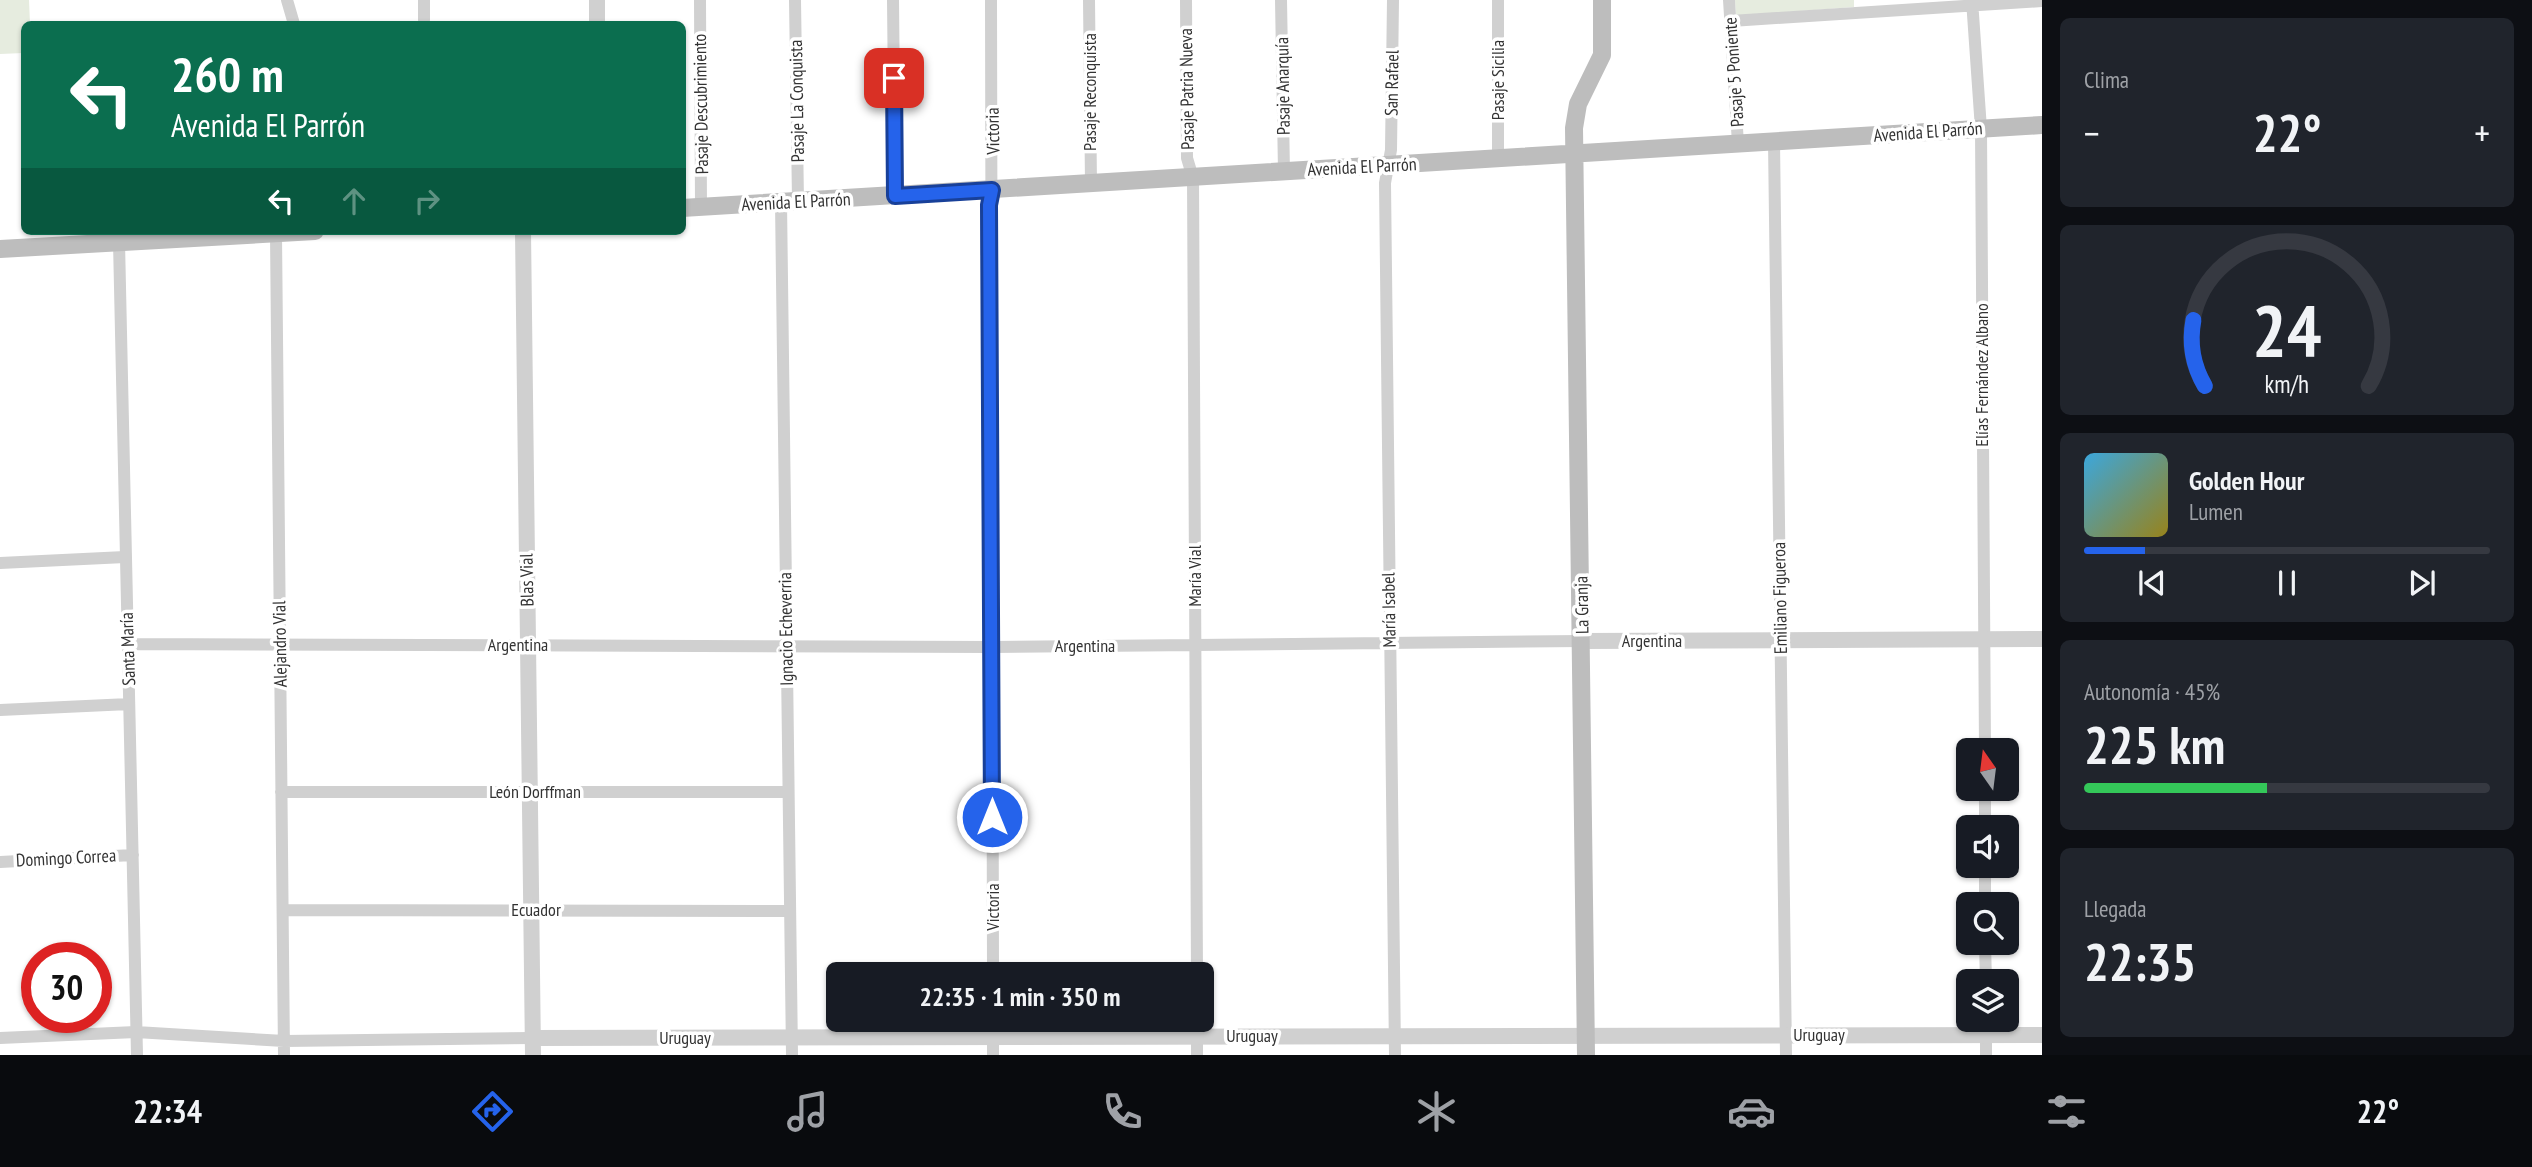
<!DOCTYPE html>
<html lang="es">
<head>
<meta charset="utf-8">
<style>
	body { margin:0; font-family:"PT Sans Narrow",sans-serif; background:#20242c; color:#f1f3f6; height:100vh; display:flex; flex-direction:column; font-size:26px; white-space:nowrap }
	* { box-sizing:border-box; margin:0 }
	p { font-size:23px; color:#9ea1a6 }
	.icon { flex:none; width:38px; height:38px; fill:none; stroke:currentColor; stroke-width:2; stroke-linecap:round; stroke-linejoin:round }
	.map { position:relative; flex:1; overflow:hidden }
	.panel { display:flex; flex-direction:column; gap:18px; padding:18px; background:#0d0f14; width:490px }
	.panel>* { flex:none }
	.top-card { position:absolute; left:21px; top:21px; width:665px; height:214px; border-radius:10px; box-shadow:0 2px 5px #0004; background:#0b6e4f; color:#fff; overflow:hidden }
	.needle { width:46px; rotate:346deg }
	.controls { position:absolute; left:1956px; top:738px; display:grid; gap:14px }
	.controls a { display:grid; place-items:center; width:63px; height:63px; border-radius:10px; background:#171b24; box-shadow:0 2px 5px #0004; font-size:35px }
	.speed { position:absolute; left:21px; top:942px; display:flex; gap:14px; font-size:35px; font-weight:700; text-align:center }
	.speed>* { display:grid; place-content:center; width:91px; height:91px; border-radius:50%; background:#171b24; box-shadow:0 2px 5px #0004; line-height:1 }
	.speed .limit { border:10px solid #d22; background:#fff; color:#111 }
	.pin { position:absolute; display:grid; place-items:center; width:60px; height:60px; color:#fff; margin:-30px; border-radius:14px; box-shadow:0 4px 10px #0006 }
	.me { position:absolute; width:77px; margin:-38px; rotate:0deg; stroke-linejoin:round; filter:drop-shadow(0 0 5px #0008) }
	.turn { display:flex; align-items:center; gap:24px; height:147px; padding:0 35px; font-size:32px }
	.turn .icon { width:91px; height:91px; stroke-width:2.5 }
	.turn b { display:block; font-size:49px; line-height:60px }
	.lanes { display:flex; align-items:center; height:66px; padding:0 35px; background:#0003; justify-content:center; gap:35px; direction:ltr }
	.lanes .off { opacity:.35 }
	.big { font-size:52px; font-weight:700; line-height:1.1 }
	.panel .card { flex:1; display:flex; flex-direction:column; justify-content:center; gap:10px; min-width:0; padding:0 24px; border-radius:10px; background:#20242c }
	.panel .dial { align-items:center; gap:0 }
	.dial svg { height:182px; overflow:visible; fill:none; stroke:#363941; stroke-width:7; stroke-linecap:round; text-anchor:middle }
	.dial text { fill:#f1f3f6; stroke:none }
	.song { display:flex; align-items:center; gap:21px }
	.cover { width:84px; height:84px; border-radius:10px; background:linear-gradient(135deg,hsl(200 70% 55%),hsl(50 70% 35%)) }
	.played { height:7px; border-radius:4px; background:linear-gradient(90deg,#2563eb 15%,#363941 15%) }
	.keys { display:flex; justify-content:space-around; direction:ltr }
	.heat { display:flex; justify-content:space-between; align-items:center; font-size:38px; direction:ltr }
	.charge { height:10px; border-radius:5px; background:linear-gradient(90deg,#34c759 45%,#363941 0) }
	.trip { position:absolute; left:826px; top:962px; width:388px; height:70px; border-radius:10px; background:#171b24; box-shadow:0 2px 5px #0004; font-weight:700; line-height:70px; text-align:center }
	.tab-bar { display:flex; height:112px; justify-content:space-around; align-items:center; background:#090b0e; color:#9ea1a6 }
	.tab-bar .icon { width:49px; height:49px }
	.tab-bar .current { color:#2563eb }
	.tab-bar b { font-size:32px; color:#f1f3f6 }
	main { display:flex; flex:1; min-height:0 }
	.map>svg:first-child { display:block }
	.green { fill:#e6ecdf }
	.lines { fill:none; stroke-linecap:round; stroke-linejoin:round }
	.minor { stroke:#d0d0d0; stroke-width:12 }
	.tertiary { stroke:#d0d0d0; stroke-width:16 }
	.secondary { stroke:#bdbdbd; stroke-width:18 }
	.route-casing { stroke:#184099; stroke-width:18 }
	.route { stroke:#2563eb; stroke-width:12 }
	.labels { text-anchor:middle; stroke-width:7; stroke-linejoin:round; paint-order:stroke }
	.street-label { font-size:18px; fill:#333; stroke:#fff }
</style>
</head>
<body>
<main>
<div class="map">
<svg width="2042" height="1055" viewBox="0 0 2042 1055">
	<rect width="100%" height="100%" fill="#fff"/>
	<!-- green -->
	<path class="green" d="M0 0H29L30 24H24V53L0 54Z
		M1735 0H1854V7L1736 16Z"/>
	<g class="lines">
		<!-- minor -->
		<path class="minor" d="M287 0 294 24
			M424 0V20
			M700 0 701 207
			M795 0 798 201
			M893 0 895 196
			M991 0 993 975
			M1089 0 1091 184
			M1186 0 1187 158 1193 178 1197 975
			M1281 0 1284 172
			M1393 0 1391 150 1385 183 1395 1055
			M1498 0V159
			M1729 0 1738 144
			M1972 0 1981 129 1985 751
			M1731 21 2042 1
			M1774 142 1786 1055
			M781 202 792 1055
			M276 234 284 1055
			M119 242 137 1055
			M0 563 125 557
			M127 644 992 647 1583 641
			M0 710 129 704
			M1985 789V828
			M281 792H788
			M0 862 133 855
			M1985 866V905
			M283 910 790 911
			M1985 943 1986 982
			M993 1020V1055
			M1986 1020V1055
			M0 1038 136 1032 284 1041 532 1038
			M1197 1055V1020"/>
		<!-- tertiary -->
		<path class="tertiary" d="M597 0V24
			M523 231 533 1055
			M1583 641 2042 639
			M532 1038 2042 1035"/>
		<!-- secondary -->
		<path class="secondary" d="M682 208 2042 125
			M0 249 315 231
			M1586 1055 1574 128 1578 104 1602 55V0"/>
	</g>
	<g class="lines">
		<!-- route casing -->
		<g class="route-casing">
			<path id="route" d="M894 78 895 196 992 190 989 205 992 817"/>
		</g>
		<!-- route -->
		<use href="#route" class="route"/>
	</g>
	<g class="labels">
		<!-- street labels -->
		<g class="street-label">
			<text transform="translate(1734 72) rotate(-94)" y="6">Pasaje 5 Poniente</text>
			<text transform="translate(1498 80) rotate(-90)" y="6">Pasaje Sicilia</text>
			<text transform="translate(1392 83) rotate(-89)" y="6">San Rafael</text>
			<text transform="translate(1283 86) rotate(-91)" y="6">Pasaje Anarquía</text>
			<text transform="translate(1187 89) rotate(-91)" y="6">Pasaje Patria Nueva</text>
			<text transform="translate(1090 92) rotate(-90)" y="6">Pasaje Reconquista</text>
			<text transform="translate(797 101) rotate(-91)" y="6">Pasaje La Conquista</text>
			<text transform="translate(701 104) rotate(-91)" y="6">Pasaje Descubrimiento</text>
			<text transform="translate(993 131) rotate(-91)" y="6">Victoria</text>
			<text transform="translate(1928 132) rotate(-4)" y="6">Avenida El Parrón</text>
			<text transform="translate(1362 167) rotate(-3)" y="6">Avenida El Parrón</text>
			<text transform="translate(796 202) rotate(-3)" y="6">Avenida El Parrón</text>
			<text transform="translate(1982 375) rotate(-90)" y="6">Elías Fernández Albano</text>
			<text transform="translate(1195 576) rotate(-90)" y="6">María Vial</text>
			<text transform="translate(527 580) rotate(-91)" y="6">Blas Vial</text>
			<text transform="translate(1780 598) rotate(-91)" y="6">Emiliano Figueroa</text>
			<text transform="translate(1582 605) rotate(-91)" y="6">La Granja</text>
			<text transform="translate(1389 610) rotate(-91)" y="6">María Isabel</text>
			<text transform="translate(786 629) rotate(-91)" y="6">Ignacio Echeverria</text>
			<text x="1652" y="647">Argentina</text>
			<text transform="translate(280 644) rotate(-91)" y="6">Alejandro Vial</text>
			<text x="518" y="651">Argentina</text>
			<text x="1085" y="652">Argentina</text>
			<text transform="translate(128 649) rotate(-92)" y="6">Santa María</text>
			<text x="535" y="798">León Dorffman</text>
			<text transform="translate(66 858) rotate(-3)" y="6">Domingo Correa</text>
			<text transform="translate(993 907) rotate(-90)" y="6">Victoria</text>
			<text x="536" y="916">Ecuador</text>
			<text x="1819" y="1041">Uruguay</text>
			<text x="1252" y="1042">Uruguay</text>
			<text x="685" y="1044">Uruguay</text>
		</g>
	</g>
</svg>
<div class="controls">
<a><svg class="needle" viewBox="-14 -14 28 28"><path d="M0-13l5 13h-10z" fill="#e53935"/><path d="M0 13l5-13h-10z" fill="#9ea1a6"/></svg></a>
<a><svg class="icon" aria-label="sound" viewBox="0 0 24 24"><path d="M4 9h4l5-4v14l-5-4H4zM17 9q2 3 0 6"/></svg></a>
<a><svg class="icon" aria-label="search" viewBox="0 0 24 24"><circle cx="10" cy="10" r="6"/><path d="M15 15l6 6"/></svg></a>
<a><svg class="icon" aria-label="layers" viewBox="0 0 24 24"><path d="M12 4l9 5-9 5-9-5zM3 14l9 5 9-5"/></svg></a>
</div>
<div class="speed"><div class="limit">30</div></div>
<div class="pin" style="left:894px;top:78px;background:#d93025"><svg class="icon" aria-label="arrive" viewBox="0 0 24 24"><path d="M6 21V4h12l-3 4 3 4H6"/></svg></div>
<svg class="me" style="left:992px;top:817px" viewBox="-20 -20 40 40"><circle r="17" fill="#2563eb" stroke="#fff" stroke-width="3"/><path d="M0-11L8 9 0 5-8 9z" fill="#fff"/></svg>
<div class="trip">22:35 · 1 min · 350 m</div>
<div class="top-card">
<div class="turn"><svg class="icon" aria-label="left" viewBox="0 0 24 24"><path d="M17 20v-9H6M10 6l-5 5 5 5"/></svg><div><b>260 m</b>Avenida El Parrón</div></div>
<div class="lanes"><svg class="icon" aria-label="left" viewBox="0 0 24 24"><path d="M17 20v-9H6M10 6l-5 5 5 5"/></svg><svg class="icon off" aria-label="ahead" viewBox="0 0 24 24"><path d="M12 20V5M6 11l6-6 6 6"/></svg><svg class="icon off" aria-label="right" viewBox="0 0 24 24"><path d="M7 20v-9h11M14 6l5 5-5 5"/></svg></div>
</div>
</div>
<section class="panel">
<div class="card"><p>Clima</p>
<div class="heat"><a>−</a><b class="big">22°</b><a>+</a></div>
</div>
<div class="card dial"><svg viewBox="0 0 100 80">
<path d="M14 69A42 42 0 1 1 86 69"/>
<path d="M14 69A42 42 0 0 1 9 40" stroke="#2563eb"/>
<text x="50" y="56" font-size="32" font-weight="700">24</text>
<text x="50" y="72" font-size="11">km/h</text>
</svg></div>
<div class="card">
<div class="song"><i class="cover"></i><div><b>Golden Hour</b><p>Lumen</p></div></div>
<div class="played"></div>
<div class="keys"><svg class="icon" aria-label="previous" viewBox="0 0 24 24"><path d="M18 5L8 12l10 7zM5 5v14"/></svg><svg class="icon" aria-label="pause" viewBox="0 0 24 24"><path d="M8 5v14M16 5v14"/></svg><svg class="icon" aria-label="next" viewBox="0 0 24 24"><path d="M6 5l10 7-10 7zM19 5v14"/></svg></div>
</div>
<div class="card"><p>Autonomía · 45%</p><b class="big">225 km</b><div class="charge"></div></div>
<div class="card"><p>Llegada</p><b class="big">22:35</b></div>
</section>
</main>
<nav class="tab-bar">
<b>22:34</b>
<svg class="icon current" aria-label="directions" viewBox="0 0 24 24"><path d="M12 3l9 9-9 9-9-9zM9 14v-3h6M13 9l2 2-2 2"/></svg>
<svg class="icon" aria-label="music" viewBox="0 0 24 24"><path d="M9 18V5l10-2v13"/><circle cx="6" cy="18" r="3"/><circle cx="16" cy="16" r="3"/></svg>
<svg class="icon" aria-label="phone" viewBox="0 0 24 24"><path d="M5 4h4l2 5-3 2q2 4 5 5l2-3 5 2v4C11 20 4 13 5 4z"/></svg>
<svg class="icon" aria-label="climate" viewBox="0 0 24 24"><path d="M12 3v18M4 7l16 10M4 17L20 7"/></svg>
<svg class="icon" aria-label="car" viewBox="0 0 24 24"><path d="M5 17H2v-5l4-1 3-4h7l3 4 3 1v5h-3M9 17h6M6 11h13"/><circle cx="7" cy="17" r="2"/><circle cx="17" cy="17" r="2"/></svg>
<svg class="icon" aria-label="filters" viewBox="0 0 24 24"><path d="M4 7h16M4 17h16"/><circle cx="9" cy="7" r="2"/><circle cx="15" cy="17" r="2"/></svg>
<b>22°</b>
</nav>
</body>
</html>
